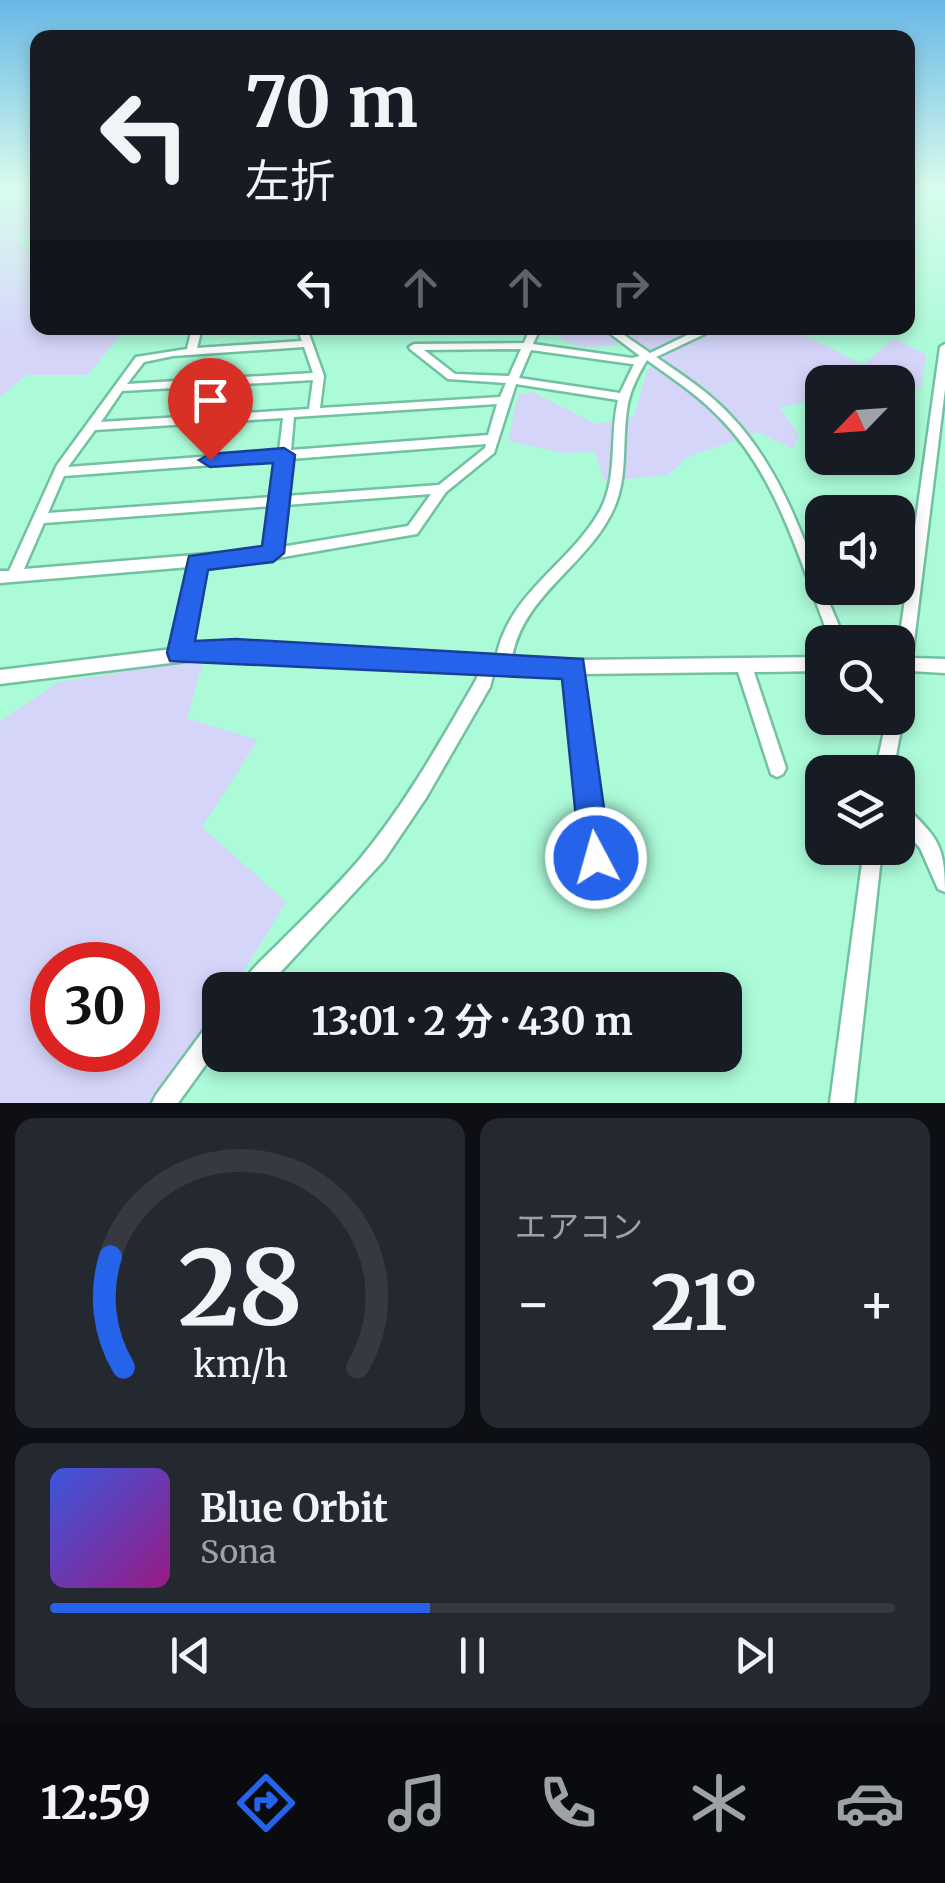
<!DOCTYPE html>
<html lang="ja">
<head>
<meta charset="utf-8">
<style>
	body { margin:0; font-family:Merriweather,"Noto Sans JP",serif; background:#242831; color:#f1f3f6; height:100vh; display:flex; flex-direction:column; font-size:38px; white-space:nowrap }
	* { box-sizing:border-box; margin:0 }
	p { font-size:32px; color:#9ea1a6 }
	.icon { flex:none; width:55px; height:55px; fill:none; stroke:currentColor; stroke-width:2; stroke-linecap:round; stroke-linejoin:round }
	.map { position:relative; height:1103px; overflow:hidden }
	.side { display:flex; flex-direction:column; gap:15px; padding:15px; background:#0d0f14; flex:1 }
	.side>* { flex:none }
	.banner { position:absolute; left:30px; top:30px; width:885px; height:305px; border-radius:20px; box-shadow:0 5px 15px #0003; background:#171b24; color:#f1f3f6; overflow:hidden }
	.needle { width:65px; rotate:245deg }
	.tools { position:absolute; left:805px; top:365px; display:grid; gap:20px }
	.tools a { display:grid; place-items:center; width:110px; height:110px; border-radius:20px; background:#171b24; box-shadow:0 5px 15px #0003; font-size:50px }
	.speed { position:absolute; left:30px; top:942px; display:flex; gap:20px; font-size:50px; font-weight:700; text-align:center }
	.speed>* { display:grid; place-content:center; width:130px; height:130px; border-radius:50%; background:#171b24; box-shadow:0 5px 15px #0003; line-height:1 }
	.speed .limit { border:15px solid #d22; background:#fff; color:#111 }
	.pin { position:absolute; display:grid; place-items:center; width:85px; height:85px; color:#fff; margin:-102px -42px; border-radius:50% 50% 50% 0; rotate:-45deg; box-shadow:0 0 10px #0007 }
	.pin .icon { rotate:45deg }
	.me { position:absolute; width:110px; margin:-55px; rotate:354deg; stroke-linejoin:round; filter:drop-shadow(0 0 8px #0008) }
	.turn { display:flex; align-items:center; gap:35px; height:210px; padding:0 50px; font-size:45px }
	.turn .icon { width:130px; height:130px; stroke-width:2.5 }
	.turn b { display:block; font-size:70px; line-height:85px }
	.lanes { display:flex; align-items:center; height:95px; padding:0 50px; background:#0003; justify-content:center; gap:50px; direction:ltr }
	.lanes .off { opacity:.35 }
	.big { font-size:75px; font-weight:700; line-height:1.1 }
	.side .widget { flex:1; display:flex; flex-direction:column; justify-content:center; gap:15px; min-width:0; padding:0 35px; border-radius:20px; background:#242831 }
	.side .dial { align-items:center; gap:0 }
	.dial svg { height:260px; overflow:visible; fill:none; stroke:#363941; stroke-width:7; stroke-linecap:round; text-anchor:middle }
	.dial text { fill:#f1f3f6; stroke:none }
	.song { display:flex; align-items:center; gap:30px }
	.cover { width:120px; height:120px; border-radius:15px; background:linear-gradient(135deg,hsl(230 70% 55%),hsl(310 70% 35%)) }
	.played { height:10px; border-radius:5px; background:linear-gradient(90deg,#2563eb 45%,#363941 45%) }
	.keys { display:flex; justify-content:space-around; direction:ltr }
	.heat { display:flex; justify-content:space-between; align-items:center; font-size:55px; direction:ltr }
	.side .tiles { flex:1; display:grid; gap:15px; grid-template-columns:1fr 1fr }
	.widget:last-child { grid-column:span 2 }
	.trip { position:absolute; left:202px; top:972px; width:540px; height:100px; border-radius:20px; background:#171b24; box-shadow:0 5px 15px #0003; font-weight:700; line-height:100px; text-align:center }
	.dock { display:flex; height:160px; justify-content:space-around; align-items:center; background:#090b0e; color:#9ea1a6 }
	.dock .icon { width:70px; height:70px }
	.dock .active { color:#2563eb }
	.dock b { font-size:45px; color:#f1f3f6 }
	.map>svg:first-child { display:block }
	.green { fill:#d5d5fa; fill-rule:evenodd }
	.lines { fill:none; stroke-linecap:round; stroke-linejoin:round }
	.minor-casing { stroke:#72c1a0; stroke-width:5 }
	.minor { fill:#fff; fill-rule:evenodd }
	.route { fill:#2563eb; stroke:#184099; stroke-width:2.5 }
</style>
</head>
<body>
<div class="map">
<svg width="945" height="1103" viewBox="0 0 945 1103">
	<rect width="100%" height="100%" fill="#abfad8"/>
	<!-- green -->
	<path class="green" d="M0 190H37V234L16 239 37 260 38 328H126L88 375H26L0 397Z
		M551 328H696L709 337C766 309 813 339 863 365L894 338 926 355 921 390 912 384 898 386V382H822V397L780 408 799 435 793 449 758 432 688 457 668 475 604 481 595 452 564 453 508 441 518 395 533 392 596 424 634 416 648 369 663 362 633 341C605 346 570 356 551 328Z
		M204 659 187 718 258 740 202 827 286 902 232 990H220V1007L151 1103H0V721L59 682ZM52 965H138V1050H52Z"/>
	<g class="lines">
		<!-- minor casing -->
		<g class="minor-casing">
			<path id="minor" d="M909 190H917L908 198V192Z
				M192 328H202L197 348 302 341 297 328H307L324 376 320 408 500 397 506 383 448 379 410 349 409 347 414 344 524 343 529 331 533 330 538 333 533 344 632 358 640 356 603 328H614L650 353 702 328H714L713 330 656 357C682 375 709 392 730 415 776 463 799 525 822 586 829 603 839 624 845 642H831C801 566 779 477 719 417 698 395 672 378 647 360 638 375 629 392 627 410 622 443 628 477 614 508 589 565 523 594 512 658L574 660 822 657V671L754 672 786 768 783 774 777 777 771 774 738 672 583 674 604 858 602 865 595 867 588 865 586 858 567 674 494 672 490 687 426 798 384 860 264 990H239C247 972 265 957 279 943 306 916 334 889 359 860 405 805 440 742 476 680L479 671 404 669 219 657 0 684V670L173 649 189 567 0 583V571H9L57 465 136 357 187 349ZM304 347 313 373 127 384 144 362 173 356ZM521 349 509 376 455 374 424 350ZM531 350 632 364H634L620 393 519 378ZM313 380 309 409 101 422 122 391ZM516 384 618 400C609 437 619 480 598 514 567 566 508 594 496 658L404 655 219 643 189 647 203 566 260 561 417 534 446 492 494 453ZM497 404 488 435 291 450 294 417ZM283 418 279 451 68 467 95 430ZM486 444 485 448 439 485 286 496 290 459ZM278 460 273 497 48 513 64 476ZM431 494 408 526 281 547 285 505ZM272 506 267 549 24 569 44 523Z
				M945 344V389L912 658 945 659V673L910 671 904 709 898 711 903 718 893 772H875L887 718H898V649L940 347Z
				M898 802 904 805C937 838 945 843 945 892L938 889 920 848 898 824Z
				M864 848H882L854 1103H830Z
				M220 1016V1045L178 1103H152L156 1095 212 1019Z"/>
		</g>
		<!-- minor -->
		<use href="#minor" class="minor"/>
	</g>
	<!-- sky -->
	<linearGradient id="sky" x2="0" y2="1"><stop stop-color="#68b7e6"/><stop offset="0.55" stop-color="#d9fded"/><stop offset="1" stop-color="#d9fded" stop-opacity="0"/></linearGradient>
	<rect width="945" height="344" fill="url(#sky)"/>
	<!-- route -->
	<path class="route" d="M284 448 295 455 284 553 273 562 208 570 195 641 236 639 583 659 611 858 607 869 596 874 584 869 580 858 562 679 170 661 167 653 189 556 262 546 273 463 210 467 199 460 210 454Z"/>
</svg>
<div class="tools">
<a><svg class="needle" viewBox="-14 -14 28 28"><path d="M0-13l5 13h-10z" fill="#e53935"/><path d="M0 13l5-13h-10z" fill="#9ea1a6"/></svg></a>
<a><svg class="icon" aria-label="sound" viewBox="0 0 24 24"><path d="M4 9h4l5-4v14l-5-4H4zM17 9q2 3 0 6"/></svg></a>
<a><svg class="icon" aria-label="search" viewBox="0 0 24 24"><circle cx="10" cy="10" r="6"/><path d="M15 15l6 6"/></svg></a>
<a><svg class="icon" aria-label="layers" viewBox="0 0 24 24"><path d="M12 4l9 5-9 5-9-5zM3 14l9 5 9-5"/></svg></a>
</div>
<div class="speed"><div class="limit">30</div></div>
<div class="pin" style="left:210px;top:460px;background:#d93025"><svg class="icon" aria-label="arrive" viewBox="0 0 24 24"><path d="M6 21V4h12l-3 4 3 4H6"/></svg></div>
<svg class="me" style="left:596px;top:858px" viewBox="-20 -20 40 40"><circle r="17" fill="#2563eb" stroke="#fff" stroke-width="3"/><path d="M0-11L8 9 0 5-8 9z" fill="#fff"/></svg>
<div class="trip">13:01 · 2 分 · 430 m</div>
<div class="banner">
<div class="turn"><svg class="icon" aria-label="left" viewBox="0 0 24 24"><path d="M17 20v-9H6M10 6l-5 5 5 5"/></svg><div><b>70 m</b>左折</div></div>
<div class="lanes"><svg class="icon" aria-label="left" viewBox="0 0 24 24"><path d="M17 20v-9H6M10 6l-5 5 5 5"/></svg><svg class="icon off" aria-label="ahead" viewBox="0 0 24 24"><path d="M12 20V5M6 11l6-6 6 6"/></svg><svg class="icon off" aria-label="ahead" viewBox="0 0 24 24"><path d="M12 20V5M6 11l6-6 6 6"/></svg><svg class="icon off" aria-label="right" viewBox="0 0 24 24"><path d="M7 20v-9h11M14 6l5 5-5 5"/></svg></div>
</div>
</div>
<section class="side">
<div class="tiles">
<div class="widget dial"><svg viewBox="0 0 100 80">
<path d="M14 69A42 42 0 1 1 86 69"/>
<path d="M14 69A42 42 0 0 1 10 35" stroke="#2563eb"/>
<text x="50" y="56" font-size="32" font-weight="700">28</text>
<text x="50" y="72" font-size="11">km/h</text>
</svg></div>
<div class="widget"><p>エアコン</p>
<div class="heat"><a>−</a><b class="big">21°</b><a>+</a></div>
</div>
<div class="widget">
<div class="song"><i class="cover"></i><div><b>Blue Orbit</b><p>Sona</p></div></div>
<div class="played"></div>
<div class="keys"><svg class="icon" aria-label="previous" viewBox="0 0 24 24"><path d="M18 5L8 12l10 7zM5 5v14"/></svg><svg class="icon" aria-label="pause" viewBox="0 0 24 24"><path d="M8 5v14M16 5v14"/></svg><svg class="icon" aria-label="next" viewBox="0 0 24 24"><path d="M6 5l10 7-10 7zM19 5v14"/></svg></div>
</div>
</div>
</section>
<nav class="dock">
<b>12:59</b>
<svg class="icon active" aria-label="directions" viewBox="0 0 24 24"><path d="M12 3l9 9-9 9-9-9zM9 14v-3h6M13 9l2 2-2 2"/></svg>
<svg class="icon" aria-label="music" viewBox="0 0 24 24"><path d="M9 18V5l10-2v13"/><circle cx="6" cy="18" r="3"/><circle cx="16" cy="16" r="3"/></svg>
<svg class="icon" aria-label="phone" viewBox="0 0 24 24"><path d="M5 4h4l2 5-3 2q2 4 5 5l2-3 5 2v4C11 20 4 13 5 4z"/></svg>
<svg class="icon" aria-label="climate" viewBox="0 0 24 24"><path d="M12 3v18M4 7l16 10M4 17L20 7"/></svg>
<svg class="icon" aria-label="car" viewBox="0 0 24 24"><path d="M5 17H2v-5l4-1 3-4h7l3 4 3 1v5h-3M9 17h6M6 11h13"/><circle cx="7" cy="17" r="2"/><circle cx="17" cy="17" r="2"/></svg>
</nav>
</body>
</html>
